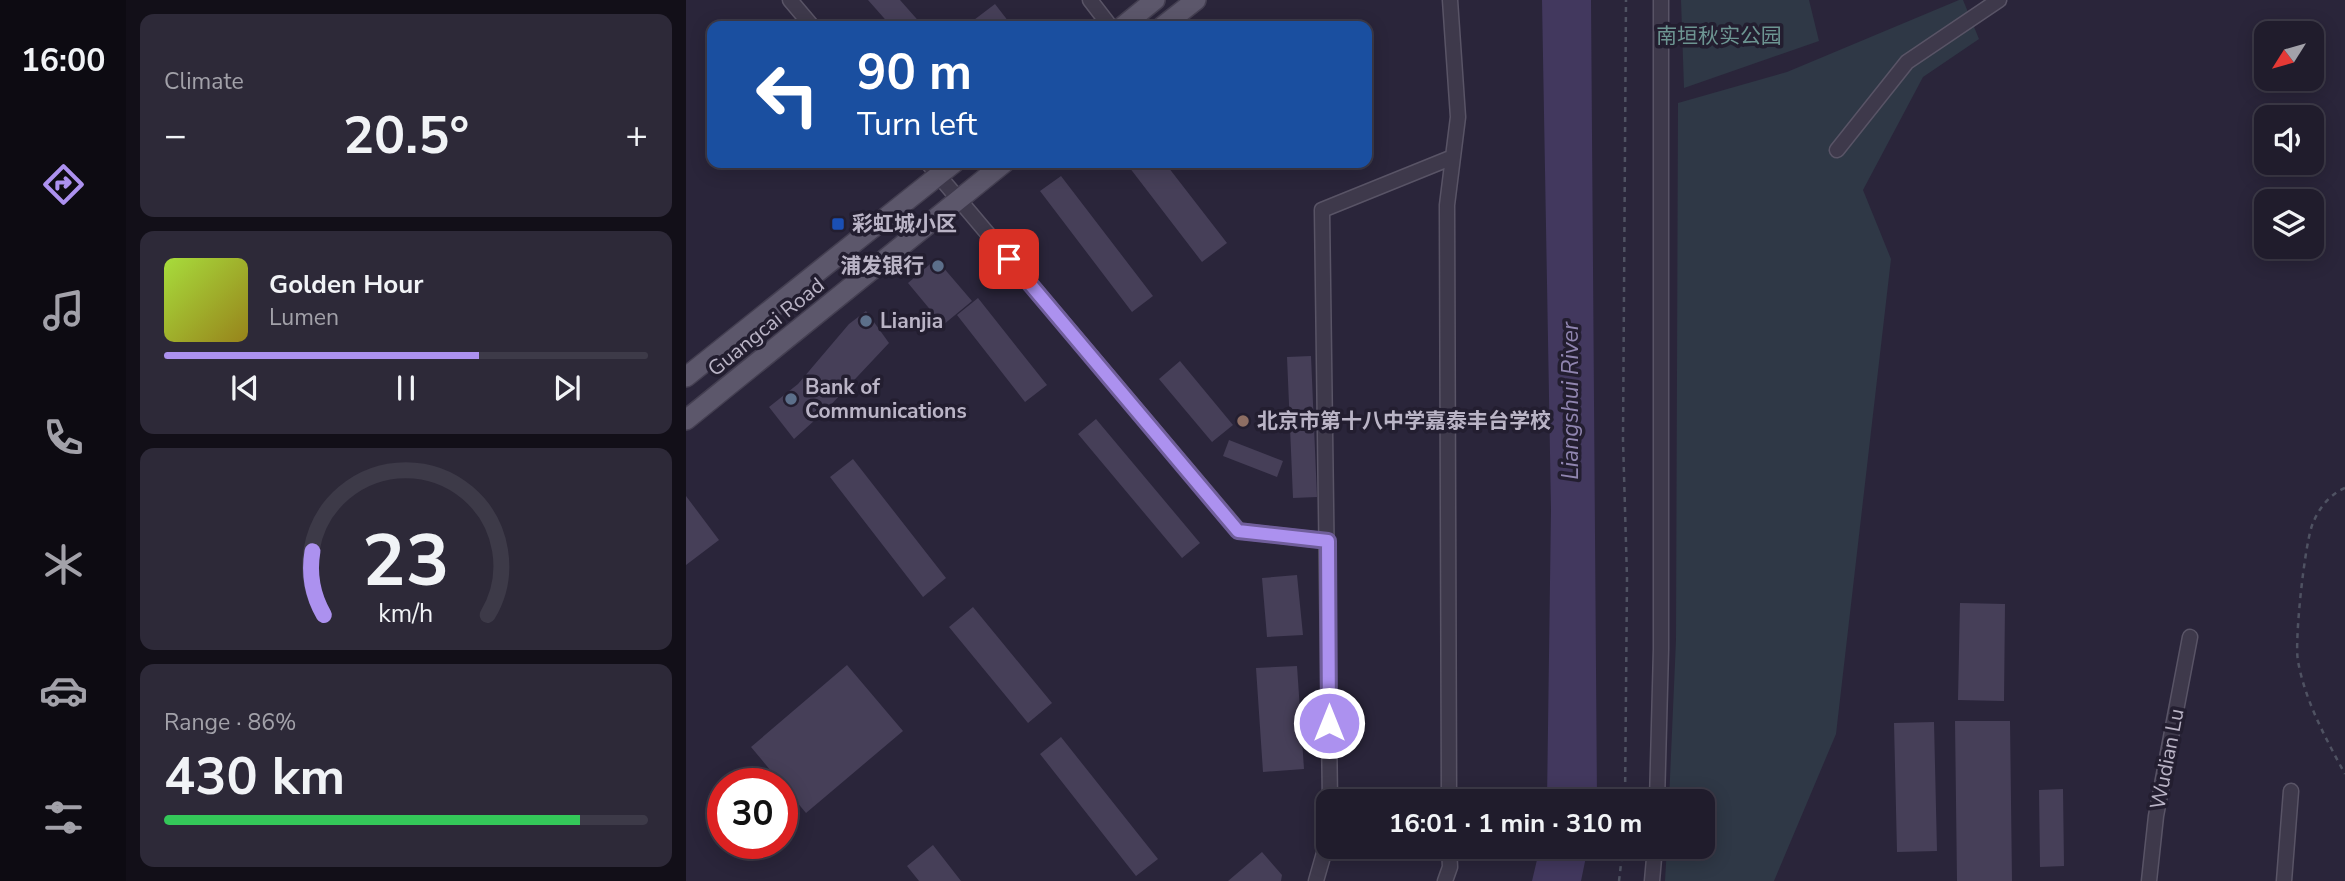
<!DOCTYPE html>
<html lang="en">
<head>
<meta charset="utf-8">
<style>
	body { margin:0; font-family:"Nunito Sans","Noto Sans SC",sans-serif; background:#2d2938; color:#f1f3f6; height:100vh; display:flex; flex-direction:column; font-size:26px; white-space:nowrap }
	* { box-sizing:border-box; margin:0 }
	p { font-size:23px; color:#a2a1a9 }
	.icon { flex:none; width:38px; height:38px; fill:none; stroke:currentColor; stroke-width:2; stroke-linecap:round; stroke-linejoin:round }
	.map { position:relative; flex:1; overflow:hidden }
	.panel { display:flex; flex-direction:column; gap:14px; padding:14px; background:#120f18; width:560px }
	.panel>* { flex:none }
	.hud { position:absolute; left:21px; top:21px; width:665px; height:147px; border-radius:14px; box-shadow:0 4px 18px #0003,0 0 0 2px #3d3a48; background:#1a4fa0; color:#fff; overflow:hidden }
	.needle { width:46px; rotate:233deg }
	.fabs { position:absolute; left:1568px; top:21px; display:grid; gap:14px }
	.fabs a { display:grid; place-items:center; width:70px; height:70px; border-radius:14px; background:#201c2c; box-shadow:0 4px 18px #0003,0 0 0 2px #3d3a48; font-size:35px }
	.speed { position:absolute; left:21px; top:768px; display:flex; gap:14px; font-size:35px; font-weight:700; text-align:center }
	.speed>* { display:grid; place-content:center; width:91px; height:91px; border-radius:50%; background:#201c2c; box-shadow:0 4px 18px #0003,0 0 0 2px #3d3a48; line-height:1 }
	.speed .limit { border:10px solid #d22; background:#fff; color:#111 }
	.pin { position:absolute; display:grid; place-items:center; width:60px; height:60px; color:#fff; margin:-30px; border-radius:14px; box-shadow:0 4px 10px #0006 }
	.me { position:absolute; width:77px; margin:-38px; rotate:0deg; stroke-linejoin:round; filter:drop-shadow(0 0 5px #0008) }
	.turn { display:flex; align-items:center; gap:24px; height:147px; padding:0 35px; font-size:32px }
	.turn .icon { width:91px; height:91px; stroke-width:2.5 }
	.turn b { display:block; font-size:49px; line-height:60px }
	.big { font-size:52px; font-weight:700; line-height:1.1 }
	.panel .card { flex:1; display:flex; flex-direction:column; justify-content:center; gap:10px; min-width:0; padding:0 24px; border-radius:14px; background:#2d2938 }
	.panel .dial { align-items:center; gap:0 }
	.dial svg { height:182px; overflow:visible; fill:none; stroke:#3d3a48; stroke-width:7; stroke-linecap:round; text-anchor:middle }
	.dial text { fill:#f1f3f6; stroke:none }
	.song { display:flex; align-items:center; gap:21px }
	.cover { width:84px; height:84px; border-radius:10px; background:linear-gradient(135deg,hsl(80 70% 55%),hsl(50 70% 35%)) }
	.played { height:7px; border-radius:4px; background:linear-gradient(90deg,#ac91ef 65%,#3d3a48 65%) }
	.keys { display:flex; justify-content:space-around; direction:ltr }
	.heat { display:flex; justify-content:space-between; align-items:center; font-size:38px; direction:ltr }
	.charge { height:10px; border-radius:5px; background:linear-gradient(90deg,#34c759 86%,#3d3a48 0) }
	.trip { position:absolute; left:630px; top:789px; width:399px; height:70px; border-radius:14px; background:#201c2c; box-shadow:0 4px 18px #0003,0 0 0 2px #3d3a48; font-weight:700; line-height:70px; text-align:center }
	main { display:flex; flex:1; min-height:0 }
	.tab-bar { display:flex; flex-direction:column; width:126px; justify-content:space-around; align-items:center; background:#0d0b12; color:#a2a1a9 }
	.tab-bar .icon { width:49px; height:49px }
	.tab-bar .on { color:#ac91ef }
	.tab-bar b { font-size:32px; color:#f1f3f6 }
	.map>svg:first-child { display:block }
	.green { fill:#2f3846 }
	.water { fill:#42385e }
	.building { fill:#463f58 }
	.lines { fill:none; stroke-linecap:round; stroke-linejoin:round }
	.minor-casing { stroke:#595466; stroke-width:17 }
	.major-casing { stroke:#443f51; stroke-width:22 }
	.path { stroke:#4f5262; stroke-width:2.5; stroke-dasharray:5 5; stroke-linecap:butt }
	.minor { stroke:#3e394b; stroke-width:14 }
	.major { stroke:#5c576b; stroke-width:19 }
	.route-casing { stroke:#705e9b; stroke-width:18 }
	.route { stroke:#ac91ef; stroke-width:12 }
	.transit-dot { fill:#1a4fb4; stroke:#231e30; stroke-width:2.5 }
	.service-dot { fill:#5c6f8a; stroke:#231e30; stroke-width:2.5 }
	.education-dot { fill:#8d6e63; stroke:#231e30; stroke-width:2.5 }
	.labels { text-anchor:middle; stroke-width:7; stroke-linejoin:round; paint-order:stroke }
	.park-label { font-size:21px; fill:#6d9592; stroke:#231e30 }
	.poi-label { font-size:21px; font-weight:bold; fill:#bab4c6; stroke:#231e30; text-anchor:start }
	.street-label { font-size:21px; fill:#bab4c6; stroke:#231e30 }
	.water-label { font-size:23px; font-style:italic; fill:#9085b0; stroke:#231e30 }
</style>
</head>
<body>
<main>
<nav class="tab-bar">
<b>16:00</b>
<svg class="icon on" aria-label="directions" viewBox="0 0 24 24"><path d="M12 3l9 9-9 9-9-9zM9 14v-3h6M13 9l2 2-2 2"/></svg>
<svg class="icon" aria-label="music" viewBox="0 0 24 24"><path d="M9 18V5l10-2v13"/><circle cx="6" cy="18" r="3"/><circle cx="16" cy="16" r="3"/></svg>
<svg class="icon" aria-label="phone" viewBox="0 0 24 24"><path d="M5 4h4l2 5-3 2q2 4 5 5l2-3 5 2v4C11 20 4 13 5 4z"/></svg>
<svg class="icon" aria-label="climate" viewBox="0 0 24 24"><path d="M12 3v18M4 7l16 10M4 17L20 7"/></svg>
<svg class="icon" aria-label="car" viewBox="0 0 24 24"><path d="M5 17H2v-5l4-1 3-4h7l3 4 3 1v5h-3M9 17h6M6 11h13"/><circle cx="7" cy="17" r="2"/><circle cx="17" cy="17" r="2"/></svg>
<svg class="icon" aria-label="filters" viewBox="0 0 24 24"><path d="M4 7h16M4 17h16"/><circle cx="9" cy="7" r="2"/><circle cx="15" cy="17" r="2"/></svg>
</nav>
<section class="panel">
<div class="card"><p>Climate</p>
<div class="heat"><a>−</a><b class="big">20.5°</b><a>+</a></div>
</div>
<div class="card">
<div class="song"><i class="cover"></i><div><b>Golden Hour</b><p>Lumen</p></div></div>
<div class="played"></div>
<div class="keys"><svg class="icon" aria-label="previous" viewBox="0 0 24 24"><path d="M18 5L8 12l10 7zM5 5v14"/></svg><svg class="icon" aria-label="pause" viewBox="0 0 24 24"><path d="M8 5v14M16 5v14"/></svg><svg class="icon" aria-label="next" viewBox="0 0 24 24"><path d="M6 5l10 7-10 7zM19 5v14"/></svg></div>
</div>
<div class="card dial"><svg viewBox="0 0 100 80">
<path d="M14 69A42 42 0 1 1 86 69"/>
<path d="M14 69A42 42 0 0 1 9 41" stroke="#ac91ef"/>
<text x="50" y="56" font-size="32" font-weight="700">23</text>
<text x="50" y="72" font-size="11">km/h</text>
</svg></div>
<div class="card"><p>Range · 86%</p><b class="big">430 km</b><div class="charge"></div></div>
</section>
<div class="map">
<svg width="1659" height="881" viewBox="0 0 1659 881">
	<rect width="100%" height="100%" fill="#2a253a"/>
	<!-- green -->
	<path class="green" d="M995 0H1123L1133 41 998 88Z
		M1273 0H1277L1293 39 1237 77 1177 190 1205 259 1150 734 1088 881H979L981 847H1017V802L983 801 990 640 992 103 1101 72Z"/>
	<!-- water -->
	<path class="water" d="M856 0H905L911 801H861L865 509Z
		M854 847H902L895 881H846Z"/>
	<!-- building -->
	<path class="building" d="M182 0H214L237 26H205Z
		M309 4 326 26H280Z
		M440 163H479L541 243 516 262Z
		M375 176 467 296 446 312 354 191Z
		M250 259 286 301 257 325 222 283Z
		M292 298 361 385 339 402 271 315Z
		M180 311 203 343 140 410 108 439 83 407 112 384 163 324Z
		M625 356 631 497 607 498 601 357Z
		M494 361 547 425 526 442 473 379Z
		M410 419 514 543 496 558 392 434Z
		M543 440 597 461 591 477 537 456Z
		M167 459 260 578 237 597 144 477Z
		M0 496 33 540 0 565Z
		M611 575 617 635 581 637 576 578Z
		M1274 603 1319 604 1318 701 1272 700Z
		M287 607 366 703 342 723 263 627Z
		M161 665 217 731 120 813 65 747Z
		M611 666 618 769 577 772 570 668Z
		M1269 721H1324L1326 881H1271Z
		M1248 722 1251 851 1211 852 1208 723Z
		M375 737 472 859 450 876 354 754Z
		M1377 789 1378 866 1354 867 1353 790Z
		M247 845 275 881H233L221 866Z
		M576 852 596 875 595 881H542Z"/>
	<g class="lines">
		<!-- minor casing -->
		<g class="minor-casing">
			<path id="minor" d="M104 0 126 26
				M404 0 424 26
				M1151 150 1221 62 1313 0
				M242 163 553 531 642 541
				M644 802 636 210 767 157
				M763 802 761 205 772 117 764 0
				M971 802 975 649V0
				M630 881 642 839
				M759 881 764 867 763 847
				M966 881 969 847
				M1463 881 1470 816 1504 637
				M1598 881 1605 791"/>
		</g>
		<!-- major casing -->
		<g class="major-casing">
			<path id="major" d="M437 26 469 0
				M477 26 510 0
				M0 377 268 163
				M0 420 318 163"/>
		</g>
		<!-- path -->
		<path class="path" d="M1659 488C1644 494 1633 508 1627 523 1619 540 1608 642 1612 661 1619 701 1640 739 1659 774
			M939 802 941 578 937 440 940 0
			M933 881 937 847"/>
		<!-- minor -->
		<use href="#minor" class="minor"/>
		<!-- major -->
		<use href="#major" class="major"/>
	</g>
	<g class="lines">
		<!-- route casing -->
		<g class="route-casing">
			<path id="route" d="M323 259 552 531 642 541 643 723"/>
		</g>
		<!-- route -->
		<use href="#route" class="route"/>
	</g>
	<!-- markers -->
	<rect class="transit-dot" x="145" y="217" width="14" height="14" rx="3.5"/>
	<g class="service-dot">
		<circle cx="252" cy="266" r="7"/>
		<circle cx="180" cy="321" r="7"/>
		<circle cx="105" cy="399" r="7"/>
	</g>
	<circle class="education-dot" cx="557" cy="421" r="7"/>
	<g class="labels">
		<!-- park labels -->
		<g class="park-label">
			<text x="1033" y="43">南垣秋实公园</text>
		</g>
		<!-- poi labels -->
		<g class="poi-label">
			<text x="166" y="231">彩虹城小区</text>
			<text x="238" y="273" text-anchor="end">浦发银行</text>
			<text x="194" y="328">Lianjia</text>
			<text x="119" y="394">Bank of<tspan x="119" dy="24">Communications</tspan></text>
			<text x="571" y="428">北京市第十八中学嘉泰丰台学校</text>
		</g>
		<!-- street labels -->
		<g class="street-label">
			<text transform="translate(80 327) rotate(-39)" y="7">Guangcai Road</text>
			<text transform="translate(1481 759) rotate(-79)" y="7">Wudian Lu</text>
		</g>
		<!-- water labels -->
		<g class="water-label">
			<text transform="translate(884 401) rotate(-90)" y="8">Liangshui River</text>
		</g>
	</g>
</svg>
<div class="fabs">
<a><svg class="needle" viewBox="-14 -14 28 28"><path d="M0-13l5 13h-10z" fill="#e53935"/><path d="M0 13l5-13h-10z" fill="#a2a1a9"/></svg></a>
<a><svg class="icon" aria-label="sound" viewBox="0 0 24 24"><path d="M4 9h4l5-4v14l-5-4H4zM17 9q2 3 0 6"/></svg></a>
<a><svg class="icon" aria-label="layers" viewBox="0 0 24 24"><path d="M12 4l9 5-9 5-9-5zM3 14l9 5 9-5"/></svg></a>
</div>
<div class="speed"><div class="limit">30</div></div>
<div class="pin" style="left:323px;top:259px;background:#d93025"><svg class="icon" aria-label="arrive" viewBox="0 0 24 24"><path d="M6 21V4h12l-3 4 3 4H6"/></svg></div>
<svg class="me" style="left:643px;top:723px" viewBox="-20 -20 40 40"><circle r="17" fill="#ac91ef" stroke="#fff" stroke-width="3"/><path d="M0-11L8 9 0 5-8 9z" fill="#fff"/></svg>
<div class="trip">16:01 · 1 min · 310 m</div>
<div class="hud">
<div class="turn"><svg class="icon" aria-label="left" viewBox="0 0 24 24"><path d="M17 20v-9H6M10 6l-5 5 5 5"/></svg><div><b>90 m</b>Turn left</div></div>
</div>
</div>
</main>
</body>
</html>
